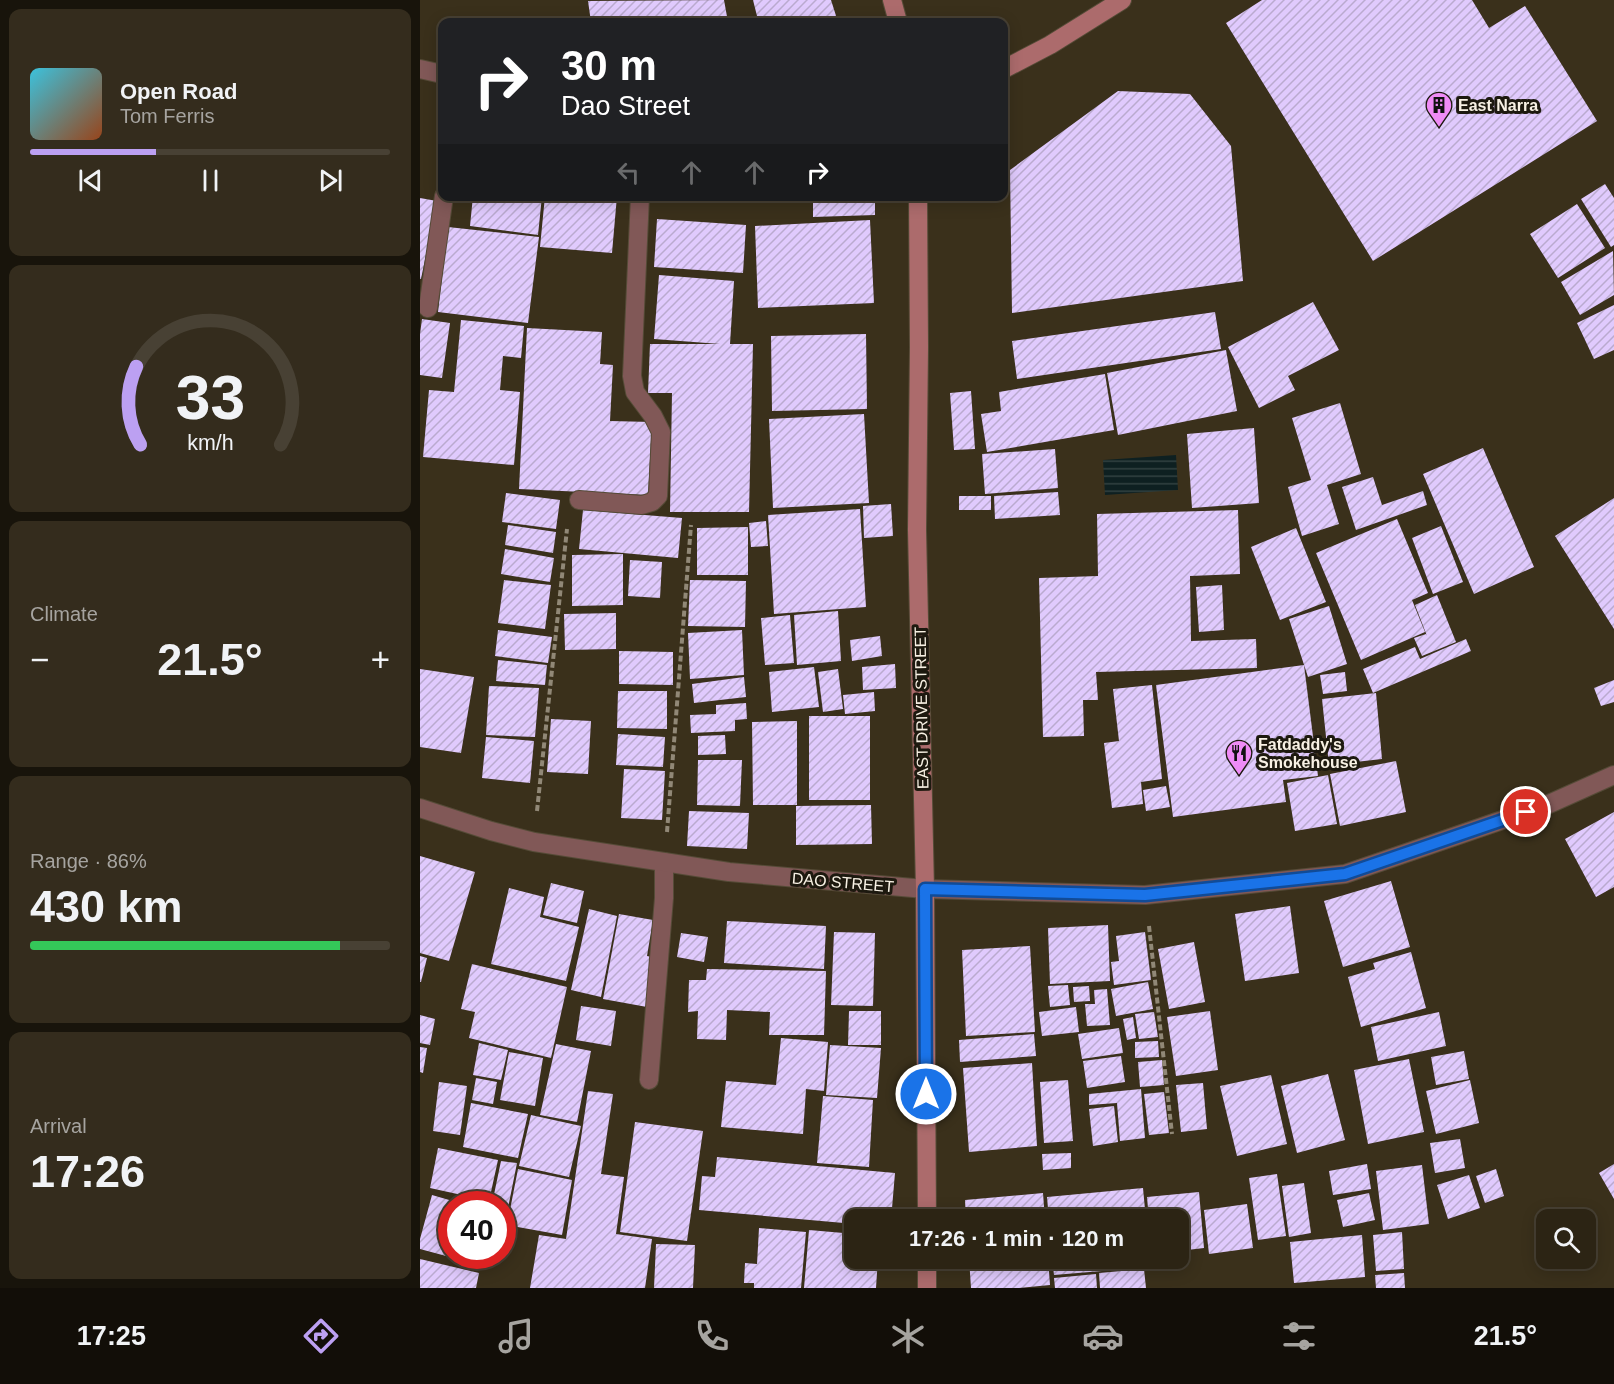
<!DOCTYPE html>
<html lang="en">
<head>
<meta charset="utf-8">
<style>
	body { margin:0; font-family:Arial,sans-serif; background:#342c1d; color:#f1f3f6; height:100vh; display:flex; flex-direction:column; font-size:22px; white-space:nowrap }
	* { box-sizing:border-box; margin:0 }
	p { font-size:20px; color:#a6a4a0 }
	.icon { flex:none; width:33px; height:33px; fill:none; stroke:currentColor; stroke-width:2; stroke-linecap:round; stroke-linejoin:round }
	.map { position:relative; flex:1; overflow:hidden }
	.drawer { display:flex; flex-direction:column; gap:9px; padding:9px; background:#18140b; width:420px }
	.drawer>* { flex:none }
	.hud { position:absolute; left:18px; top:18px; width:570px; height:183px; border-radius:12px; box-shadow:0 3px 15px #0003,0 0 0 2px #484134; background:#202124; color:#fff; overflow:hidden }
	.tools { position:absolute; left:1116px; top:1209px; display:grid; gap:12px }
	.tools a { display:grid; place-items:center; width:60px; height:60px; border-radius:12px; background:#2c2414; box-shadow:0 3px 15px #0003,0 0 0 2px #484134; font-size:30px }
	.speed { position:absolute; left:18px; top:1191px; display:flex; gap:12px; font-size:30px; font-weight:700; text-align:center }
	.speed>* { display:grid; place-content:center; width:78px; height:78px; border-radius:50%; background:#2c2414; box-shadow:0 3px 15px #0003,0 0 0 2px #484134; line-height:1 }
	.speed .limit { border:9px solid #d22; background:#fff; color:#111 }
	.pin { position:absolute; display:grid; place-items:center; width:51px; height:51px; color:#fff; margin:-26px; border:3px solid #fff; border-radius:50%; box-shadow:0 2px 6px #0007 }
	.me { position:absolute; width:66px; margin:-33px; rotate:0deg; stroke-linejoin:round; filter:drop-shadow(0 0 4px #0008) }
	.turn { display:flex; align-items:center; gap:21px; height:126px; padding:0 24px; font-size:27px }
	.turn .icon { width:78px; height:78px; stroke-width:2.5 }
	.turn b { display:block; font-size:42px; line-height:51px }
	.lanes { display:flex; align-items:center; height:57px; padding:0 24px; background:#0003; justify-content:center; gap:30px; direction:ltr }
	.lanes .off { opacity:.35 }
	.big { font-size:45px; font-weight:700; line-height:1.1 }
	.drawer .tile { flex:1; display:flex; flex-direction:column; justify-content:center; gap:9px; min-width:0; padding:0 21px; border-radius:12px; background:#342c1d }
	.drawer .dial { align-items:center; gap:0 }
	.dial svg { height:156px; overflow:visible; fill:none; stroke:#484134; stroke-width:7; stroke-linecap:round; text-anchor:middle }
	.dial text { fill:#f1f3f6; stroke:none }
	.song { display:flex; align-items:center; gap:18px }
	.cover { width:72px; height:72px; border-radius:9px; background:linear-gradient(135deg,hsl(190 70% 55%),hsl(20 70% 35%)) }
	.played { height:6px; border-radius:3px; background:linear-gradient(90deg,#bca0f2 35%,#484134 35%) }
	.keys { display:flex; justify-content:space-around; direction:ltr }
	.heat { display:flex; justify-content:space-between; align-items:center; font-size:33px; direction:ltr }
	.charge { height:9px; border-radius:4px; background:linear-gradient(90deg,#34c759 86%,#484134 0) }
	.trip { position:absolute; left:424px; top:1209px; width:345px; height:60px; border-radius:12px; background:#2c2414; box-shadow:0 3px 15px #0003,0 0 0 2px #484134; font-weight:700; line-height:60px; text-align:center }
	.menu { display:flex; height:96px; justify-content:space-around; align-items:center; background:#120e08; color:#a6a4a0 }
	.menu .icon { width:42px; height:42px }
	.menu .on { color:#bca0f2 }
	.menu b { font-size:27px; color:#f1f3f6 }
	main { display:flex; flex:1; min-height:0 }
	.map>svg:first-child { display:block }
	.water { fill:url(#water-rules) }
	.building { fill:url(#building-hatch) }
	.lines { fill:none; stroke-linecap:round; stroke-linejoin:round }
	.lane-casing { stroke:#554b37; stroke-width:20 }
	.street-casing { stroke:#554b37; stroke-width:20 }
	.secondary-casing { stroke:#554b37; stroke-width:20 }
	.path { stroke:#918877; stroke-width:4; stroke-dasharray:6 3; stroke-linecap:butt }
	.lane { stroke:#815857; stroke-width:18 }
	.street { stroke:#815857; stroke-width:18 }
	.secondary { stroke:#ac6b6c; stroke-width:18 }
	.route-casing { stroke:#114b97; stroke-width:15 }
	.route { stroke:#1a73e8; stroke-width:10 }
	.labels { text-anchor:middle; stroke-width:6; stroke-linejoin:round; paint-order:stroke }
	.poi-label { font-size:16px; font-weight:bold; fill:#f8f1e4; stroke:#1d190f; text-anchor:start }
	.street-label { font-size:16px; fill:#f8f1e4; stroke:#1d190f }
</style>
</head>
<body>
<main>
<section class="drawer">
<div class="tile">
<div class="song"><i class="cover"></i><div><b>Open Road</b><p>Tom Ferris</p></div></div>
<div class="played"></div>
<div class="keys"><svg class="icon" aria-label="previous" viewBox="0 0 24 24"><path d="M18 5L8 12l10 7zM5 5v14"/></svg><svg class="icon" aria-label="pause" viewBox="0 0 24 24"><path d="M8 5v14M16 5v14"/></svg><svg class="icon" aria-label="next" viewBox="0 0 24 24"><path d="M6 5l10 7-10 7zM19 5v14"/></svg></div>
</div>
<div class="tile dial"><svg viewBox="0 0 100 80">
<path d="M14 69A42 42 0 1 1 86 69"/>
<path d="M14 69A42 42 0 0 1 12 29" stroke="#bca0f2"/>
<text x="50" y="56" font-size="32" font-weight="700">33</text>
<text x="50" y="72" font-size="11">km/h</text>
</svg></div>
<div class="tile"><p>Climate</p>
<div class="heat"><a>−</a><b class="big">21.5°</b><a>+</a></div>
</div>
<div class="tile"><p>Range · 86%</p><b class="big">430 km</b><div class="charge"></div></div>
<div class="tile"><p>Arrival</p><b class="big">17:26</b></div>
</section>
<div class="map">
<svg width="1194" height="1288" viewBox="0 0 1194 1288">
	<defs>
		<pattern id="water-rules" width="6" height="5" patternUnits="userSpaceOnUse" patternTransform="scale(1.5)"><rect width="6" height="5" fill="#0e2021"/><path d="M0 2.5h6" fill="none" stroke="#324141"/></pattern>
		<pattern id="building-hatch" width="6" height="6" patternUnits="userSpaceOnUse" patternTransform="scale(1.5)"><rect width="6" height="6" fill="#e0cafd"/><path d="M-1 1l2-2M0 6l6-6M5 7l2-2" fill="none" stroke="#baaacf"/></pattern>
	</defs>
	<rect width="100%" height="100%" fill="#3a301b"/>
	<!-- water -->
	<path class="water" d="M756 455 758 490 685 495 683 460Z"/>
	<!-- building -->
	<path class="building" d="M304 0 308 22H171L168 1Z
		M333 0H411L418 22H353L351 16 338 20Z
		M842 0H1052L1069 28 1105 6 1177 121 953 261 806 23Z
		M698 91 770 94 811 146 823 281 592 313 590 170Z
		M1185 184 1194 198V245L1191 247 1161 199Z
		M53 196H122L118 235 50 226Z
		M125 196H197L192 253 120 247Z
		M393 196H455V215L393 217Z
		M0 198 17 201 1 279H0Z
		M1157 204 1185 248 1138 278 1110 234Z
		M237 219 326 225 323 273 234 267Z
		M450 220 454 303 338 308 335 226Z
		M28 227 119 237 108 323 18 312Z
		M1193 251 1194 295 1160 315 1141 282Z
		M239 275 314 281 310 344H333L329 512H250L252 393H228L230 344H300L234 339Z
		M893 302 919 350 868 376 875 390 839 408 808 347Z
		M1194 305V350L1174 359 1157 323Z
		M795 312 801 349 597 379 592 341Z
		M2 319 30 323 22 378 0 375V334Z
		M41 320 104 326 101 358 83 356 80 390 100 392 94 465 3 457 9 390 34 392Z
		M107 328 182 332 180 364 193 365 190 421 232 422 228 495 99 489Z
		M446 334 447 409 352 411 351 336Z
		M806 350 817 411 698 435 687 373Z
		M685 374 694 430 567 452 561 414 581 411 579 392Z
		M551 391 555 449 534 450 530 393Z
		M920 403 941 474 907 485 919 524 882 536 868 487 891 480 872 418Z
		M444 414 449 503 353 508 349 419Z
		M834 428 839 503 772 508 767 434Z
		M1063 448 1114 567 1054 594 1003 474Z
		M635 449 638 488 565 494 562 454Z
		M953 477 962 505 1003 491 1007 505 936 530 922 487Z
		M638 492 640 515 575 519 574 496Z
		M86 493 140 500 136 529 82 522Z
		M539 496H571V510H539Z
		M1194 498V629L1135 536Z
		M471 504 473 536 444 538 443 506Z
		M440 509 446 607 354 614 348 515Z
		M163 510 262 518 258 558 159 549Z
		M818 510 820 574 770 576 771 641 836 639 837 668 676 672 678 700H663L664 736 623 737 619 578 678 576 677 514Z
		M977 519 1008 593 992 600 1005 632 941 660 896 553Z
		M346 521 348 546 331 547 329 523Z
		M88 525 136 532 133 553 85 545Z
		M1021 526 1043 582 1013 594 992 538Z
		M328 527V575H277V528Z
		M876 528 906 602 860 620 831 547Z
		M85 549 134 558 130 582 81 574Z
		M203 554V605L152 606V555Z
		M210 560 242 562 240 598 208 596Z
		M84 580 131 585 125 629 78 623Z
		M270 580 326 581 325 627 268 626Z
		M802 585 804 630 779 632 776 587Z
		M1017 595 1036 642 1002 656 994 638 1006 634 1007 636 995 605Z
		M909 606 927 664 888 677 869 619Z
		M418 611 421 661 377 665 374 615Z
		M196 613V649L145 650 144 614Z
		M370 615 374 663 345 665 341 618Z
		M78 630 132 637 128 663 75 656Z
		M322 630 324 675 270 679 268 633Z
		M460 636 462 656 432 661 430 640Z
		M1046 639 1051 651 953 693 943 669 995 647 1000 659Z
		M199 651 253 652V685L199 684Z
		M78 660 127 665 125 685 76 681Z
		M475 664 476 688 443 690 442 667Z
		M884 665 898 776 863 780 866 802 753 817 736 685Z
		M394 667 399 707 352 712 349 672Z
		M0 669 54 677 41 753 0 747Z
		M418 669 423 709 403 712 398 672Z
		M925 672 927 691 903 694 900 675Z
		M324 677 326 697 274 703 272 684Z
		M1194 680V702L1181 706 1174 688Z
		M732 685 742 779 721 782 723 804 692 808 684 743 699 741 693 689Z
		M69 686 119 688 115 737 66 735Z
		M198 691H247V729L197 728Z
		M454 692 455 711 425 714 423 695Z
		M956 693 962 759 909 765 902 699Z
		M326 703 327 719 315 720V731L271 733 270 715 296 714V705Z
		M389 716H450V800H389Z
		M131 719 171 721 168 774 127 772Z
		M377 721V805H333L332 722Z
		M198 734 245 737 243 767 196 765Z
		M305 735 306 754 278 755V736Z
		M66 737 114 741 110 783 62 778Z
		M278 760H322L320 806 277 805Z
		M976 761 986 812 920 826 910 774Z
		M204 769 245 771 242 820 201 818Z
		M908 775 917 824 875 831 867 783Z
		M746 786 750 807 726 811 723 790Z
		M451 805 452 844 376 845V806Z
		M269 811 329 813 327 849 267 846Z
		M1194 812V887L1176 897 1145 839Z
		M0 856 55 872 29 961 0 953Z
		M971 881 990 947 923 967 904 901Z
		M131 883 164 891 157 923 123 915Z
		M89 888 124 897 120 917 159 927 146 981 71 964Z
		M870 906 879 973 825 981 815 914Z
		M169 909 197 916 181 997 151 990Z
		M199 914 233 920 227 956 237 958 227 1007 183 999Z
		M307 921 406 926 404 969 304 963Z
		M688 925 690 981 630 984 628 928Z
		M414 932 455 933 453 1006 411 1005Z
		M725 932 731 980 694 985 691 962 699 961 696 936Z
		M261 933 288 937 284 962 257 957Z
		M774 942 785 1002 749 1009 738 949Z
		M610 946 615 1032 546 1036 542 950Z
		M991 952 1006 1008 941 1027 928 977 955 969 953 963Z
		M0 956 7 958 1 982H0Z
		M52 964 147 987 131 1058 49 1038 55 1012 41 1009Z
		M287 969 406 971 404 1035H349L350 1012 307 1010 306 1040 277 1039 278 1011 268 1012 269 980H286Z
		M728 982 733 1009 696 1016 691 989Z
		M648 985 650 1005 630 1007 628 986Z
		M669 986 670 1001 654 1002 653 987Z
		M687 989 690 1025 667 1026 665 1004H675L674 990Z
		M161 1006 196 1011 191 1046 156 1040Z
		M656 1007 659 1032 622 1036 619 1012Z
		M429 1011H461V1045H428Z
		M790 1011 798 1070 756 1076 747 1017Z
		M734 1012 738 1037 719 1039 715 1014Z
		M1019 1012 1026 1046 958 1061 951 1027Z
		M0 1015 15 1019 10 1045 0 1043Z
		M713 1017 716 1038 707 1040 703 1019Z
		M699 1028 703 1053 662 1059 658 1034Z
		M614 1034 616 1056 540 1062 539 1040Z
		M361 1038 408 1042 404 1091 386 1089 383 1134 301 1127 306 1081 356 1085Z
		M738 1041 739 1057 715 1058V1042Z
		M59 1043 88 1050 81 1080 53 1075Z
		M136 1044 171 1051 157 1122 120 1115Z
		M410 1045 461 1048 457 1098 406 1095Z
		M0 1047 7 1048 3 1073 0 1072Z
		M1044 1051 1049 1079 1016 1085 1011 1057Z
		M89 1052 123 1058 115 1106 80 1100Z
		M701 1056 705 1082 667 1088 663 1061Z
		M989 1059 1004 1132 948 1144 934 1070Z
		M742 1060 744 1085 720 1087 718 1062Z
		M612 1063 617 1146 549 1152 543 1068Z
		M908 1074 925 1140 877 1153 861 1086Z
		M851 1075 867 1144 817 1156 800 1086Z
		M56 1078 77 1082 73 1104 52 1100Z
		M648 1080 653 1141 624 1143 620 1082Z
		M1050 1080 1059 1123 1016 1134 1006 1091Z
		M19 1082 47 1086 40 1135 13 1131Z
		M783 1083 787 1129 761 1132 756 1085Z
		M721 1089 725 1138 700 1141 697 1103 669 1105V1094Z
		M168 1091 193 1094 181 1174 204 1177 196 1234 232 1239 225 1288H110L119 1235 146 1239Z
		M744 1092 749 1133 729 1135 724 1094Z
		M403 1096 453 1100 449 1167 397 1163Z
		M51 1103 108 1114 98 1158 43 1147Z
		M694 1106 698 1142 673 1146 669 1109Z
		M111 1115 161 1126 149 1177 99 1166Z
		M215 1122 283 1131 267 1241 200 1232Z
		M1040 1139 1045 1168 1015 1173 1010 1143Z
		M18 1148 78 1160 69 1201 10 1188Z
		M651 1153V1168L623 1170 622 1154Z
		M297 1157 475 1173 471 1220H435V1224L279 1210 282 1176 295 1177Z
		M81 1161 97 1163 88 1208 82 1207V1204H72Z
		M947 1164 951 1189 913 1195 909 1171Z
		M1194 1164V1199L1179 1173Z
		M1002 1165 1009 1224 963 1230 956 1171Z
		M98 1169 152 1180 142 1235 87 1225Z
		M1076 1169 1084 1196 1065 1203 1056 1176Z
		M857 1174 866 1236 838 1240 829 1178Z
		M1049 1175 1060 1208 1028 1219 1017 1185Z
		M884 1183 891 1233 869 1237 862 1186Z
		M723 1188 726 1220H629L627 1197Z
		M779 1192 784 1248 759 1251V1220H729L727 1197Z
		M623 1193 625 1220H546L545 1200Z
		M949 1193 955 1220 923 1227 917 1200Z
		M12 1195 43 1204H32V1256H70L67 1267 0 1249V1239Z
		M827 1204 833 1248 789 1254 784 1210Z
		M339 1228 386 1232 381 1288H334V1283H324L325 1263 337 1264Z
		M389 1230 435 1234V1258H458L456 1288H384Z
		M982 1232 984 1269 956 1271 953 1235Z
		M942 1235 945 1277 874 1283 870 1242Z
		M236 1244 275 1245 273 1288H234Z
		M549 1258H628L630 1285 599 1288H551Z
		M632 1258H729L730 1267 634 1275Z
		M0 1259 59 1273 56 1288H0Z
		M724 1269 726 1288H680L679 1273Z
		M984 1273 985 1288H956L955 1275Z
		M676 1274 677 1288H635L634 1278Z"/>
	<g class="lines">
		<!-- lane casing -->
		<g class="lane-casing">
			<path id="lane" d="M8 308 24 196
				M159 500 222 505 232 502 238 496 241 432 233 416 215 392 212 376 220 196
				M229 1080 244 898V862"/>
		</g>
		<!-- street casing -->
		<g class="street-casing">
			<path id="street" d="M0 69 22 74
				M0 808 71 831 114 842 309 872 505 889 725 895 925 874 1129 804 1194 775"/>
		</g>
		<!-- secondary casing -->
		<g class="secondary-casing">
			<path id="secondary" d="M472 0 478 22
				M584 69 630 45 702 0
				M498 196 499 347 497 530 505 889 507 1220
				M507 1258V1288"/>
		</g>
		<!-- path -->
		<path class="path" d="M117 811 147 529
			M247 832 271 525
			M729 926 752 1134"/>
		<!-- lane -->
		<use href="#lane" class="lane"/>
		<!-- street -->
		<use href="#street" class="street"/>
		<!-- secondary -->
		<use href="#secondary" class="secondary"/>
	</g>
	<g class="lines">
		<!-- route casing -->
		<g class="route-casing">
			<path id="route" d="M506 1094 505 889 725 895 925 874 1106 812"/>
		</g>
		<!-- route -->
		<use href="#route" class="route"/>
	</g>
	<!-- icons -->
	<defs>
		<g id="building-pin" transform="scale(1.35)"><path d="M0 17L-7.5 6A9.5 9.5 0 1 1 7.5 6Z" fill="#ef8bf6" stroke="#1d190f"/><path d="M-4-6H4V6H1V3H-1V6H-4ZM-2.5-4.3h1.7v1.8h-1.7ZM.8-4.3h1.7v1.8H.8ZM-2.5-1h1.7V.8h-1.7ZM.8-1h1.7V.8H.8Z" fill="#111"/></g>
		<g id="restaurant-pin" transform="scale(1.35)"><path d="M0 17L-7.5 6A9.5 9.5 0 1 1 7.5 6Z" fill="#ef8bf6" stroke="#1d190f"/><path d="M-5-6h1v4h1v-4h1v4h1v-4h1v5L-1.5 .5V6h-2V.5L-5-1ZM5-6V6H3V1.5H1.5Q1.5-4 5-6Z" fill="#111"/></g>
	</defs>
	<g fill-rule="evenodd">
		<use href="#building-pin" x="1019" y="105"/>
		<use href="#restaurant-pin" x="819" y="753"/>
	</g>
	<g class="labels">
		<!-- poi labels -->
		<g class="poi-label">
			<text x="1038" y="111">East Narra</text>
			<text x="838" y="750">Fatdaddy's<tspan x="838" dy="18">Smokehouse</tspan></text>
		</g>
		<!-- street labels -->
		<g class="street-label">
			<text transform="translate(501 708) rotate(-91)" y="6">EAST DRIVE STREET</text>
			<text transform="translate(423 882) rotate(5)" y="6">DAO STREET</text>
		</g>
	</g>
</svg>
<div class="tools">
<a><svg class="icon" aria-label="search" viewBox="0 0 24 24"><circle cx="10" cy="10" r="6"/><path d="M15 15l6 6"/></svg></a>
</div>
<div class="speed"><div class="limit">40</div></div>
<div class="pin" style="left:1106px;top:812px;background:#d93025"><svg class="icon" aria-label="arrive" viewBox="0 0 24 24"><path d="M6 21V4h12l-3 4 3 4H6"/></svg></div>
<svg class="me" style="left:506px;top:1094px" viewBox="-20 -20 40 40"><circle r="17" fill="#1a73e8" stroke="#fff" stroke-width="3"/><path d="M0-11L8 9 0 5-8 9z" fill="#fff"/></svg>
<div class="trip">17:26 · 1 min · 120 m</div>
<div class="hud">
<div class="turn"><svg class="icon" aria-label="right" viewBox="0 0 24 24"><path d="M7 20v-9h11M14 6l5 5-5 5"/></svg><div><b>30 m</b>Dao Street</div></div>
<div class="lanes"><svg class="icon off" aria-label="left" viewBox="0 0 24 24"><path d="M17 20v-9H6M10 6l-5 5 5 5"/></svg><svg class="icon off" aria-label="ahead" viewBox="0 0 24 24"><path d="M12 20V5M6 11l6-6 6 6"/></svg><svg class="icon off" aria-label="ahead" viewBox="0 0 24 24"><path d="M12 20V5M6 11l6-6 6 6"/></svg><svg class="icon" aria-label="right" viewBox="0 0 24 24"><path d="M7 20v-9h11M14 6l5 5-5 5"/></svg></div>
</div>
</div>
</main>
<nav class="menu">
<b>17:25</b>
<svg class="icon on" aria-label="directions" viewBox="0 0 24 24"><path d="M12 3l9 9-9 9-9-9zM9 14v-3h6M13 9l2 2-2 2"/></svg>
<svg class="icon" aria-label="music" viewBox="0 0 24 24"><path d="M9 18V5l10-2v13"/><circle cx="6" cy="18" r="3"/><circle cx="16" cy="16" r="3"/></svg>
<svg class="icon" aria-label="phone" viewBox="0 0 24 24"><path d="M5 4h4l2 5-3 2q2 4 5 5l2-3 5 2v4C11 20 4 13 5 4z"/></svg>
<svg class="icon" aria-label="climate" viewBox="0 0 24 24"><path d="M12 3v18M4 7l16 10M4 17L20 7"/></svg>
<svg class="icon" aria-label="car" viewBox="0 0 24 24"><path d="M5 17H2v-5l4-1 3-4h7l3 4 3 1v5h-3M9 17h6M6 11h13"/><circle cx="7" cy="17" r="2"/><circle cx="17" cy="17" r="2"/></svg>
<svg class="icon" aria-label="filters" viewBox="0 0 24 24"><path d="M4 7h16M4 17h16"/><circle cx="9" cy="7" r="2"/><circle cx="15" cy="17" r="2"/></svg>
<b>21.5°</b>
</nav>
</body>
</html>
